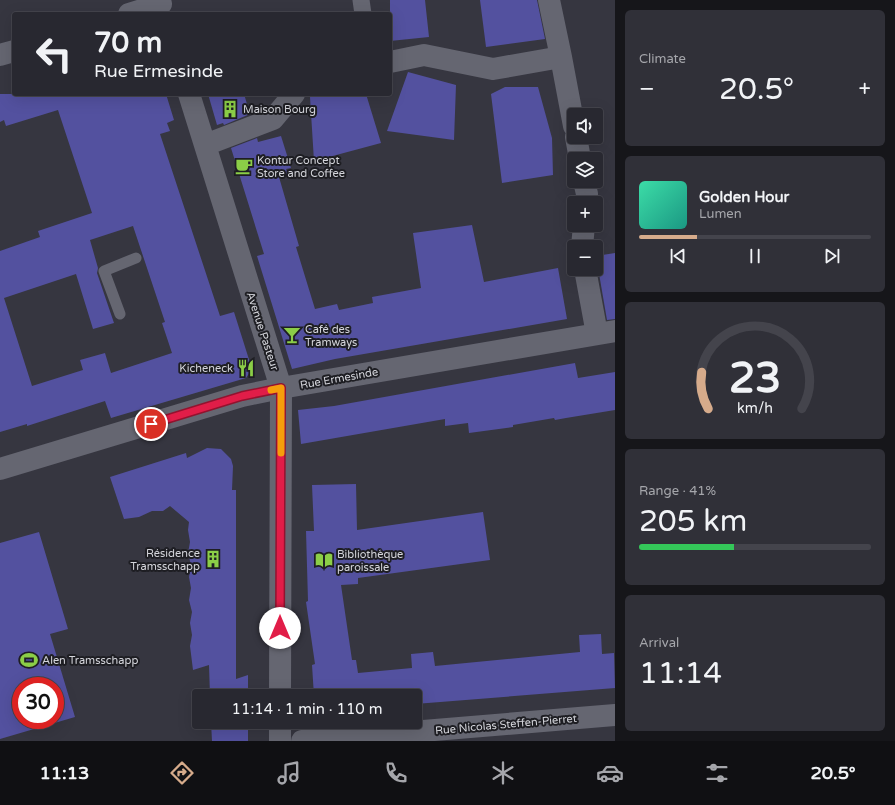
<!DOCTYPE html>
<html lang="en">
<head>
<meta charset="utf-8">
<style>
	body { margin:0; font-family:"Varela Round",sans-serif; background:#303038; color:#f1f3f6; height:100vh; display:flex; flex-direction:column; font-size:15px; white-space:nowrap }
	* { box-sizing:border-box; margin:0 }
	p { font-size:13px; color:#a5a6ab }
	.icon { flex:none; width:22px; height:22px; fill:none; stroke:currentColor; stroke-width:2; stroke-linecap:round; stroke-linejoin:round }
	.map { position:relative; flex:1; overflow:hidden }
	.sheet { display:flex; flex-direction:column; gap:10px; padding:10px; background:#16161a; width:280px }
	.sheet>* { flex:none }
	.guide { position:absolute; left:12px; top:12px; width:380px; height:84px; border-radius:4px; box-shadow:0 4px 16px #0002,0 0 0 1px #44444c; background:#282830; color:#f1f3f6; overflow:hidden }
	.fabs { position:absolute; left:567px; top:108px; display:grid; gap:8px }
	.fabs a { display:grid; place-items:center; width:36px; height:36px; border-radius:4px; background:#282830; box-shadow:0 4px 16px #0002,0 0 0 1px #44444c; font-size:20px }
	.speed { position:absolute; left:12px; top:677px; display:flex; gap:8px; font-size:20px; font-weight:700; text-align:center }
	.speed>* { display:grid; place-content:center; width:52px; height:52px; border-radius:50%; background:#282830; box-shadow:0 4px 16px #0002,0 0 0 1px #44444c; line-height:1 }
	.speed .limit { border:6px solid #d22; background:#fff; color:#111 }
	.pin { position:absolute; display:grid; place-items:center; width:34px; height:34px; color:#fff; margin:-17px; border:2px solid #fff; border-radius:50%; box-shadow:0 1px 4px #0007 }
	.me { position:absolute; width:44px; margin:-22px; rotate:0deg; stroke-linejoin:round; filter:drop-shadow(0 0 3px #0008) }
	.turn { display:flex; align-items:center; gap:14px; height:84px; padding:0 16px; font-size:18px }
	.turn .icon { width:52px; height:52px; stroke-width:2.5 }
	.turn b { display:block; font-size:28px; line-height:34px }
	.big { font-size:30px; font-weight:600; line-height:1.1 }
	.sheet .card { flex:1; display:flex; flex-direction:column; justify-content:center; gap:6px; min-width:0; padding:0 14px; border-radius:6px; background:#303038 }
	.sheet .dial { align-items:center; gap:0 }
	.dial svg { height:104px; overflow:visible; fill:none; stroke:#44444c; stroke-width:7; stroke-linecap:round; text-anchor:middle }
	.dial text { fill:#f1f3f6; stroke:none }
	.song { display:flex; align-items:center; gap:12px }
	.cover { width:48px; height:48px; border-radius:6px; background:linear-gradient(135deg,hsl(160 70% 55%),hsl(170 70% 35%)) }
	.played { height:4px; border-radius:2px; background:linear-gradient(90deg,#d6ab8b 25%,#44444c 25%) }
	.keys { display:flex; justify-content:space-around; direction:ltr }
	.heat { display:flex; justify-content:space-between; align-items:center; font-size:22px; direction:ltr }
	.charge { height:6px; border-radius:3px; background:linear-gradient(90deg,#34c759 41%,#44444c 0) }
	.trip { position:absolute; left:192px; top:689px; width:230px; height:40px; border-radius:4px; background:#282830; box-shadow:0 4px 16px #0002,0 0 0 1px #44444c; font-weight:600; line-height:40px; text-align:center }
	.tabs { display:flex; height:64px; justify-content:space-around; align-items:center; background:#101013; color:#a5a6ab }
	.tabs .icon { width:28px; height:28px }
	.tabs .current { color:#d6ab8b }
	.tabs b { font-size:18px; color:#f1f3f6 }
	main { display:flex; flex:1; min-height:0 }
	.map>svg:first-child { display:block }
	.building { fill:#53519f; fill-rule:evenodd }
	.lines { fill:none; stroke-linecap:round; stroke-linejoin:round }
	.service { stroke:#656671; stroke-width:11 }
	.pedestrian { stroke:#656671; stroke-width:17 }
	.minor { stroke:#656671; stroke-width:22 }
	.route-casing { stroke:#92132f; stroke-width:10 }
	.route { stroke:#e11d48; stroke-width:7 }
	.slow { stroke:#f59e0b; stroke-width:7 }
	.labels { text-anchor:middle; stroke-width:4; stroke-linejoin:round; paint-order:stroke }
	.poi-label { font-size:11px; fill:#d4d5db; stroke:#1e1e23; text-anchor:start }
	.street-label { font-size:11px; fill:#d4d5db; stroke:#1e1e23 }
</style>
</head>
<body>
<main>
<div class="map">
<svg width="615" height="741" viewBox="0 0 615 741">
	<rect width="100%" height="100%" fill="#363640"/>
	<!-- building -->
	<path class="building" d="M390 0H425L429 37 390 41Z
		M480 0H537L545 39 486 47Z
		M408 72 456 85 454 140 387 131Z
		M505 87H538L552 138 553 175 502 183 491 94Z
		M0 94H166L174 120 167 123 170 131 160 134 220 316 234 312 252 369 246 378 111 418 105 401 27 426V424L0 432V251L40 237 38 231 92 213 58 110 6 126 4 120 0 122ZM133 226 165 322 162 323 172 353 111 373 105 353 80 360 83 370 32 386 4 298 76 274 93 329 114 323 97 273 98 268 90 240Z
		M208 94H244L250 114 224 125 223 123 217 125Z
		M358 94H366L381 143 314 161 310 97Z
		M281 136 291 168 286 169 288 173 279 177 299 246 296 247 315 309 337 304 339 310 373 303 372 297 421 288 413 233 472 225 484 282 558 268 567 319 335 359 292 369 257 256 264 254 231 148 257 138 258 142Z
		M615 253V319L607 320 596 256Z
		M575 363 578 378 615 372V410L566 418 555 420 554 418 513 425V427L469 433 468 423 445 426V419L301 444 298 410 334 406Z
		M207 448 221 449 231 459 233 466 232 490H236V679L248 675V696H210L209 665 193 670 190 646 192 635 190 623 192 612 189 600 191 588 189 577 191 565 188 553 190 542 188 530 189 522 170 506 163 511H152L139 517 124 519 110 477 186 453 187 458Z
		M356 484 357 530 483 512 490 560 358 578V584L341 585 352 660H356L358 673 412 668 411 654 433 652 435 666 580 652 579 635 601 634 602 654 614 653 615 688 415 704V696H314L312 665 315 664 306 602 308 601 306 531H314L312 485Z
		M39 532 68 629 50 634 75 717 0 739V543ZM21 686H55V720H21Z
		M211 722H248V741H212Z"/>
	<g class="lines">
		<!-- service -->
		<path class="service" d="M120 314 104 271 136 258"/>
		<!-- pedestrian -->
		<path class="pedestrian" d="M361 0 363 14"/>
		<!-- minor -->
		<path class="minor" d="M129 14 161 4
			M0 55 14 51
			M561 57 574 126
			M390 62 424 55 493 69 561 57 549 0
			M189 94 281 388 280 696
			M576 137 580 159
			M205 145 273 119 294 94
			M584 181 587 194 586 203
			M582 247 584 225
			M585 269 597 334
			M0 469 242 396 281 388 615 331
			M280 722V741
			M302 741 615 715"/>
	</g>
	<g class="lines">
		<!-- route casing -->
		<g class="route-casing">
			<path id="route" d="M151 424 242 396 281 388 280 628"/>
		</g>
		<!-- route -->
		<use href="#route" class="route"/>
		<!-- slow -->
		<path class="slow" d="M271 390 281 388V453"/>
	</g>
	<!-- icons -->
	<defs>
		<g id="building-bare" transform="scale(1.38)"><path d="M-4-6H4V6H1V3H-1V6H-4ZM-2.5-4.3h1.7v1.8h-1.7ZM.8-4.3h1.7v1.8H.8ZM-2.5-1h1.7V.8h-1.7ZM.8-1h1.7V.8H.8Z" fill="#8bce47" stroke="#1e1e23" stroke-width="2.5" paint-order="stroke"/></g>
		<g id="cafe-bare" transform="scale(1.38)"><path d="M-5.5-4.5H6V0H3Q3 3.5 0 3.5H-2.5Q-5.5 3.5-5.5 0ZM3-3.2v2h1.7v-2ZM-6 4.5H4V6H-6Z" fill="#8bce47" stroke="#1e1e23" stroke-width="2.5" paint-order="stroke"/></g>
		<g id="bar-bare" transform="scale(1.38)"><path d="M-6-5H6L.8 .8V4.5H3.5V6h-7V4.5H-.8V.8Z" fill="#8bce47" stroke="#1e1e23" stroke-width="2.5" paint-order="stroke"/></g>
		<g id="restaurant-bare" transform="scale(1.38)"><path d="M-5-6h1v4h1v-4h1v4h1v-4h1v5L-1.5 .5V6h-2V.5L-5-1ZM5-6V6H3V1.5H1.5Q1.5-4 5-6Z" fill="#8bce47" stroke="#1e1e23" stroke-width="2.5" paint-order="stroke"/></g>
		<g id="library-bare" transform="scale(1.38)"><path d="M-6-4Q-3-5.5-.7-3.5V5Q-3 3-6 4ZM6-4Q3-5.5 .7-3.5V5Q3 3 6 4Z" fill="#8bce47" stroke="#1e1e23" stroke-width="2.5" paint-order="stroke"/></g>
		<g id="stadium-bare" transform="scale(1.38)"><path d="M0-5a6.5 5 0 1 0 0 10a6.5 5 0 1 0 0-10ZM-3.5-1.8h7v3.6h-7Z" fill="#8bce47" stroke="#1e1e23" stroke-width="2.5" paint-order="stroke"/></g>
	</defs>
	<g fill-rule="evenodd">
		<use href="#building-bare" x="230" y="109"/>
		<use href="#cafe-bare" x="244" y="166"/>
		<use href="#bar-bare" x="292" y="335"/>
		<use href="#restaurant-bare" x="246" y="368"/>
		<use href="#building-bare" x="213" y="559"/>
		<use href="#library-bare" x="324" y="560"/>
		<use href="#stadium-bare" x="29" y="660"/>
	</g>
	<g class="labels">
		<!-- poi labels -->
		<g class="poi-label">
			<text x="243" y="113">Maison Bourg</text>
			<text x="257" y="164">Kontur Concept<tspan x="257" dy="13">Store and Coffee</tspan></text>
			<text x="305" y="333">Café des<tspan x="305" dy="13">Tramways</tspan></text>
			<text x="233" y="372" text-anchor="end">Kicheneck</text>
			<text x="200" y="557" text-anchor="end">Résidence<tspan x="200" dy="13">Tramsschapp</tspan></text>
			<text x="337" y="558">Bibliothèque<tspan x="337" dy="13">paroissale</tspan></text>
			<text x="42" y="664">Alen Tramsschapp</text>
		</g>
		<!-- street labels -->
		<g class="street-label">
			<text transform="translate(263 331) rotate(72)" y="4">Avenue Pasteur</text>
			<text transform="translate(339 378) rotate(-10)" y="4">Rue Ermesinde</text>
			<text transform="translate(506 724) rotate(-5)" y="4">Rue Nicolas Steffen-Pierret</text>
		</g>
	</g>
</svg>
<div class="fabs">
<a><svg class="icon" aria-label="sound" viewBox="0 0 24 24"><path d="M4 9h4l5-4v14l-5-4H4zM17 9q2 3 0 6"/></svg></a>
<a><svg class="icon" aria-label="layers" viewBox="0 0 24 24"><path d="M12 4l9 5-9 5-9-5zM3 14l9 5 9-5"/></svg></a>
<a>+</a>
<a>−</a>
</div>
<div class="speed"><div class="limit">30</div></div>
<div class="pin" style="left:151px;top:424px;background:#d93025"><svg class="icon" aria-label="arrive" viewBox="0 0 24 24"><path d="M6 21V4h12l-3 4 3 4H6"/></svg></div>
<svg class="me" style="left:280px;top:628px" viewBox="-20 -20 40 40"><circle r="19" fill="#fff"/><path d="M0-13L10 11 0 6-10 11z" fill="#e11d48"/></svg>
<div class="trip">11:14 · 1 min · 110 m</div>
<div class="guide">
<div class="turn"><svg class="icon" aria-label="left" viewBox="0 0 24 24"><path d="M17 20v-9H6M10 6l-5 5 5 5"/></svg><div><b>70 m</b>Rue Ermesinde</div></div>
</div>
</div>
<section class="sheet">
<div class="card"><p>Climate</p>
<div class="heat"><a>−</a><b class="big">20.5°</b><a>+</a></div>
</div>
<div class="card">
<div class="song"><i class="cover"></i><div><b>Golden Hour</b><p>Lumen</p></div></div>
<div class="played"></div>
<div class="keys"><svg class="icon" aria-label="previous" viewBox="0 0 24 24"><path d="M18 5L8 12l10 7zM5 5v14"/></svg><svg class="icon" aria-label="pause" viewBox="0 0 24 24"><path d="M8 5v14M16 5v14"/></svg><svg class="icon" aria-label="next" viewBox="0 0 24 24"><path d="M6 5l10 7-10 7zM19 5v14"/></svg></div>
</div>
<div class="card dial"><svg viewBox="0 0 100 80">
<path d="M14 69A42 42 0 1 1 86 69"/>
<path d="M14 69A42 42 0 0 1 9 41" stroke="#d6ab8b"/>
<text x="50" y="56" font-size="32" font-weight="700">23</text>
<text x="50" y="72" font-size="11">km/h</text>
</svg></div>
<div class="card"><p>Range · 41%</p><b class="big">205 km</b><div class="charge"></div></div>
<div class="card"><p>Arrival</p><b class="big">11:14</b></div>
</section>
</main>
<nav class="tabs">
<b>11:13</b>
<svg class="icon current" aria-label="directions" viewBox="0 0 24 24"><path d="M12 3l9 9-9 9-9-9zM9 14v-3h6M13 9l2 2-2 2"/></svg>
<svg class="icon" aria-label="music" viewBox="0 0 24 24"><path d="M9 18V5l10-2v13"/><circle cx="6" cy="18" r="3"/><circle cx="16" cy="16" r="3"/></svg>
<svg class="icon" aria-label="phone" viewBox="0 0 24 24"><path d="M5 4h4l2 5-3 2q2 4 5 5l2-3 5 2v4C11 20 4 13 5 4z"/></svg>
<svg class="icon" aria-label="climate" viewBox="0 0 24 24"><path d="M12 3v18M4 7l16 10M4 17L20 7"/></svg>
<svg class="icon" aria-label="car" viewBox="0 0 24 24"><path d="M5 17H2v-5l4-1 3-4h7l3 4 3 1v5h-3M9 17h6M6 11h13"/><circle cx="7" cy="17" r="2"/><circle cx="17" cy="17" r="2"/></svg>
<svg class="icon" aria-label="filters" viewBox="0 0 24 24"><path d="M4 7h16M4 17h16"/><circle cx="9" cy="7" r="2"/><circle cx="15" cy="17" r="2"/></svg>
<b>20.5°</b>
</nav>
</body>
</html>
